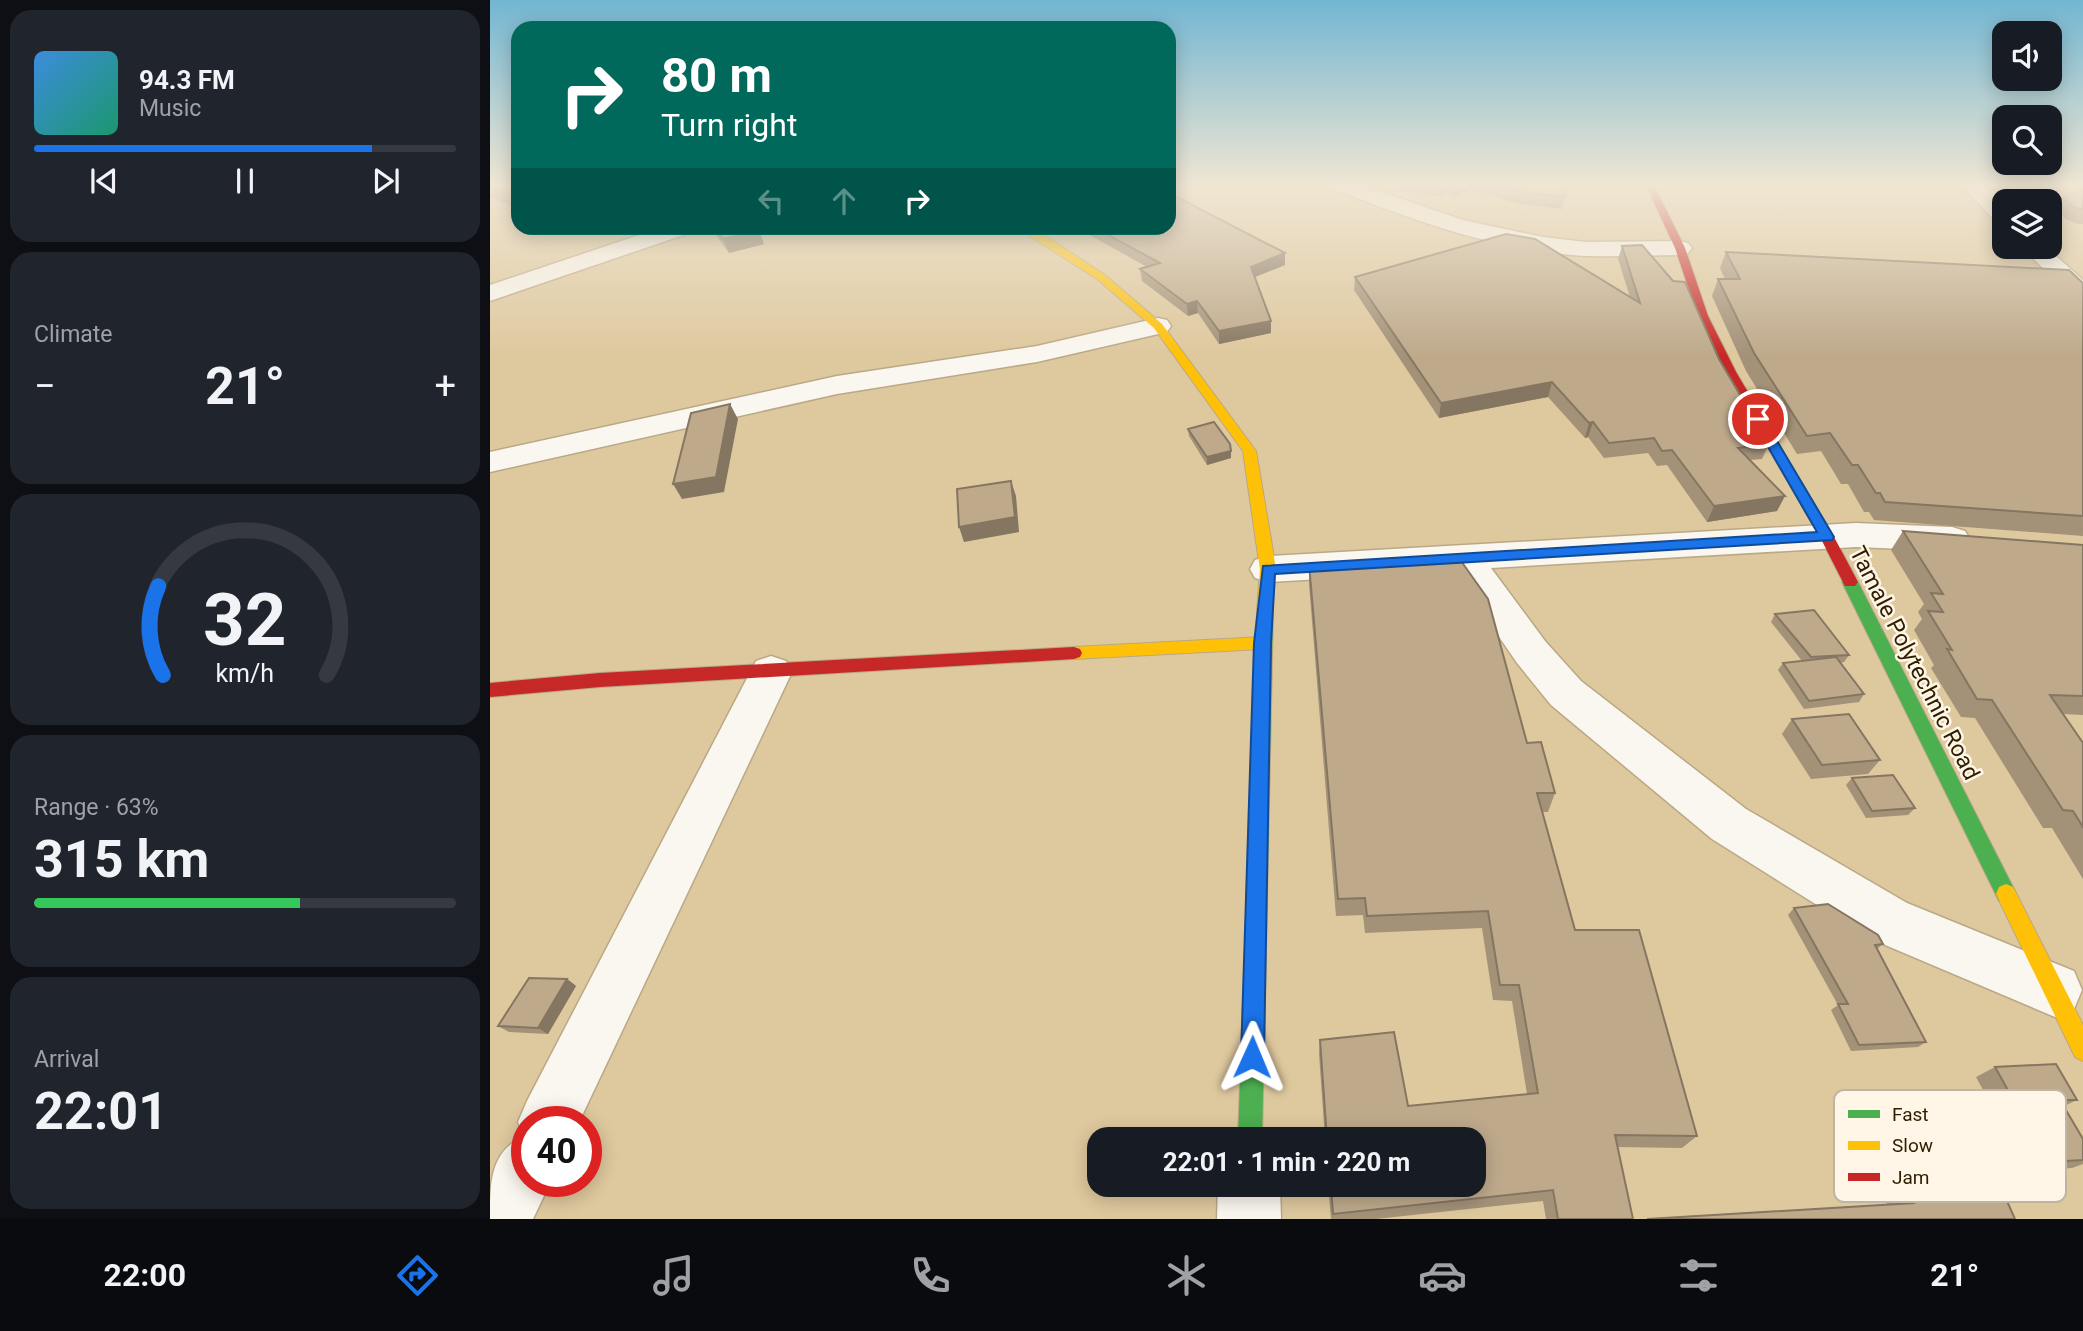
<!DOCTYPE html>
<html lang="en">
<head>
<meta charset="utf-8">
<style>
	body { margin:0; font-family:Roboto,sans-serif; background:#20242c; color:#f1f3f6; height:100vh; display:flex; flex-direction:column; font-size:26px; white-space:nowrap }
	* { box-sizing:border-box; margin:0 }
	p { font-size:23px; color:#9ea1a6 }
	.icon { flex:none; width:38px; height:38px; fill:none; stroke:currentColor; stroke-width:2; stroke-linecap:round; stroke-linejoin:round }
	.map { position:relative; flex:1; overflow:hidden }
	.sheet { display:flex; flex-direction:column; gap:10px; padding:10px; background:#0d0f14; width:490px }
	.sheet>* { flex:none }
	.top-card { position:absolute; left:21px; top:21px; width:665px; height:214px; border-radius:21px; box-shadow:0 4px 18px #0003; background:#00695c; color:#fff; overflow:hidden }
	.fabs { position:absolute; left:1502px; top:21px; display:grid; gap:14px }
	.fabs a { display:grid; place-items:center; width:70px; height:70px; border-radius:14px; background:#171b24; box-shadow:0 4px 18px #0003; font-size:35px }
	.speed { position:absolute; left:21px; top:1106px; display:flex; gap:14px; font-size:35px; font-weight:700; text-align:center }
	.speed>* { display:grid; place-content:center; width:91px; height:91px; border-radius:50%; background:#171b24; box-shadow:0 4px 18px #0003; line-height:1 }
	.speed .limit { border:10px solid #d22; background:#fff; color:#111 }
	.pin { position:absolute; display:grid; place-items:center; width:60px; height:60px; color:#fff; margin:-30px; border:4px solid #fff; border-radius:50%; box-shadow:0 2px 7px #0007 }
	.me { position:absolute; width:77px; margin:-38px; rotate:1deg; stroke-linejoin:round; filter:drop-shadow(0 0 5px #0008) }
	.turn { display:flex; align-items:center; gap:24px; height:147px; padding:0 35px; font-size:32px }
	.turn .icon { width:91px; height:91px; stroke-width:2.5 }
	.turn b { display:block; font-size:49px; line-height:60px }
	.lanes { display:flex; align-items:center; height:66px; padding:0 35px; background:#0003; justify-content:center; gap:35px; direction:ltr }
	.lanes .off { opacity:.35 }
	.big { font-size:52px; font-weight:700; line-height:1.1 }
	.sheet .widget { flex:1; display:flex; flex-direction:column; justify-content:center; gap:10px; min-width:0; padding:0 24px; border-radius:21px; background:#20242c }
	.sheet .dial { align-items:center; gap:0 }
	.dial svg { height:182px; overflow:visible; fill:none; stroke:#363941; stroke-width:7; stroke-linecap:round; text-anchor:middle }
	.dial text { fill:#f1f3f6; stroke:none }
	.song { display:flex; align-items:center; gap:21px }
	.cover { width:84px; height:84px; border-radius:10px; background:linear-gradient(135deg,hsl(210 70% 55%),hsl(160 70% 35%)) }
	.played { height:7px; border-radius:4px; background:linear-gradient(90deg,#1a73e8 80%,#363941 80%) }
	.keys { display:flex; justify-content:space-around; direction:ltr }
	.heat { display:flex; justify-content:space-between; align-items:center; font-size:38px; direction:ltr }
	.charge { height:10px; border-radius:5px; background:linear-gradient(90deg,#34c759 63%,#363941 0) }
	.trip { position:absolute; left:597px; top:1127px; width:399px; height:70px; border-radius:21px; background:#171b24; box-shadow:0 4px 18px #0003; font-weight:700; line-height:70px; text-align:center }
	.dock { display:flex; height:112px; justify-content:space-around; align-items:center; background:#090b0e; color:#9ea1a6 }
	.dock .icon { width:49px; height:49px }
	.dock .current { color:#1a73e8 }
	.dock b { font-size:32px; color:#f1f3f6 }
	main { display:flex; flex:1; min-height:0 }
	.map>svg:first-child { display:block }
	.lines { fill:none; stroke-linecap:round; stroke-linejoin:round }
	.street-casing { stroke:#baa886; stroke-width:3 }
	.fast-casing { stroke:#baa886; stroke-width:2 }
	.slow-casing { stroke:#baa886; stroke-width:2 }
	.jam-casing { stroke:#baa886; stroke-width:2 }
	.street { fill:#faf7f0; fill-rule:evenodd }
	.fast { fill:#4caf50; fill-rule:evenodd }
	.slow { fill:#ffc107; fill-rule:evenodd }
	.jam { fill:#c62828; fill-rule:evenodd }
	.wall { fill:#a39178 }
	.shaded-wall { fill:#857661 }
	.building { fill:#bea98b; stroke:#857661; stroke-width:2 }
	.route { fill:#1a73e8; stroke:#114b97; stroke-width:2 }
	.labels { text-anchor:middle; stroke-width:5; stroke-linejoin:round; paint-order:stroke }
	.street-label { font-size:23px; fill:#2d1e00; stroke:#fff6e8 }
	.key { fill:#fff6e8; stroke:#c0b5a2; stroke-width:2 }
	.key-label { font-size:19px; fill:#2d1e00 }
</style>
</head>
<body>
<main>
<section class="sheet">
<div class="widget">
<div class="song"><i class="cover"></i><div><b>94.3 FM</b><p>Music</p></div></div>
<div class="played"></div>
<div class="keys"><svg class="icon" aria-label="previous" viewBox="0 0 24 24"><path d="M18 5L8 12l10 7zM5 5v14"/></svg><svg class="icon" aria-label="pause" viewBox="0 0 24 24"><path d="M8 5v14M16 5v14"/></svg><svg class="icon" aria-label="next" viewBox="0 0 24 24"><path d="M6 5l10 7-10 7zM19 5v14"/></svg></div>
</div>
<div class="widget"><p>Climate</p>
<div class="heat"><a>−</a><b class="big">21°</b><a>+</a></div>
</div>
<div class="widget dial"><svg viewBox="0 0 100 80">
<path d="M14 69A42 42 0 1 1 86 69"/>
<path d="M14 69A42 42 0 0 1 12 30" stroke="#1a73e8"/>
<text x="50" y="56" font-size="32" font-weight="700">32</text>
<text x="50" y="72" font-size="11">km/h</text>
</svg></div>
<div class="widget"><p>Range · 63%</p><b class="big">315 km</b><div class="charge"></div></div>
<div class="widget"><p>Arrival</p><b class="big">22:01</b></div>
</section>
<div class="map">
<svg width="1593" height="1219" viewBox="0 0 1593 1219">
	<rect width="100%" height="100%" fill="#dec89e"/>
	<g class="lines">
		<!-- street casing -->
		<g class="street-casing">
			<path id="street" d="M841 185H871L973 220 1053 237 1096 242 1190 241 1198 243 1202 248 1198 253 1190 255C1154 255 1118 258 1082 255 999 248 920 219 844 189Z
				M1472 185H1494L1514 204V224L1506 222Z
				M170 228H202L199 233 0 301V285Z
				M1531 247H1556L1593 280V301L1584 298Z
				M668 318 677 320 681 326 677 332 547 362 347 394 0 472V452L347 376 547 346Z
				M1366 523 1462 527 1475 531 1480 539 1475 547 1462 551 1366 547 1001 568 1055 641 1091 681 1256 809 1417 903 1584 971 1592 990 1584 1009 1565 1017 1381 939 1222 839 1061 705 1027 663 964 571 778 582 765 578 760 569 765 560 778 556Z
				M281 656 296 661 302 672 89 1122H37V1181H61L43 1219H0C0 1182 0 1152 34 1136L28 1122 37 1101 266 661Z
				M728 1185H790L791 1219H727Z"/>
		</g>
		<!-- fast casing -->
		<g class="fast-casing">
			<path id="fast" d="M1360 577 1368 582 1523 887 1526 894 1523 901 1516 904 1509 901 1352 582Z
				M775 605 783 611 772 1139H748L767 611Z"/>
		</g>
		<!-- slow casing -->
		<g class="slow-casing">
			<path id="slow" d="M527 228H539L551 233 615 275 672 324 766 451 786 569 781 615H769L767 611 770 569 753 451 664 328 607 279Z
				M772 637 778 639 780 643 778 647 772 649 584 659 578 657 576 653 578 649 584 647Z
				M1516 884 1523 887 1593 1025V1061L1585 1057 1506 894 1509 887Z"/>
		</g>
		<!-- jam casing -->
		<g class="jam-casing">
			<path id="jam" d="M1156 185H1164L1195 248 1218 316 1246 372 1344 537 1368 582 1365 586H1355L1330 537 1234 372 1208 316 1185 248Z
				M584 647 590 649 592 653 590 657 584 659 110 687 0 697V683L110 673Z"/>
		</g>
		<!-- street -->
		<use href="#street" class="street"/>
		<!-- fast -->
		<use href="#fast" class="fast"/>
		<!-- slow -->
		<use href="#slow" class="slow"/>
		<!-- jam -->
		<use href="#jam" class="jam"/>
	</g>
	<!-- wall -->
	<path class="wall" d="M0 185H28V209L0 197Z
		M881 185H1077L1072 209 1030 204 980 190 964 197 955 194 949 196 892 189Z
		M1500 185H1593V224H1588L1576 219 1559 206V201H1553L1544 195 1508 193Z
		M221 228H267L274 244 239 253Z
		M587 228H679L795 265 765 277 781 333 729 344 708 313 698 316 652 281 650 269 657 267Z
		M1132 246 1229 359 1279 444 1272 459 1260 460 1287 511 1217 522 1177 465 1167 466 1158 453 1114 458 1098 437 1095 438 1058 397 949 418 864 290 865 277 1140 297 1128 259Z
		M1236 252 1593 283V536L1384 520 1379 512H1374L1358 484H1351L1331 451 1307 454 1256 371 1222 296 1228 279H1235L1230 268Z
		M698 429 741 458 717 465 699 436Z
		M1413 531 1593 545V715L1573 714 1593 743V879L1562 828H1553L1485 718 1471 717 1441 668 1444 665 1424 630 1432 619 1428 612 1434 604 1401 550Z
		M819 564 1037 743 1065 793 1058 812H1052L1085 930 1207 1136 1192 1148 1127 1147 1143 1219H1056L1053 1201 886 1219H841L838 1185H984V1139H835L829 1054 830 1040 918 1106 1037 1094 1022 1001 1003 1000 992 928 875 933 873 915 846 916 819 584Z
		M1285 614 1359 655 1354 662 1350 663 1374 694 1369 702 1314 709 1288 670 1293 663 1312 661 1281 622Z
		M1302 719 1390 760 1378 774 1321 779 1292 734Z
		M1362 778 1425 808 1418 815 1376 818 1356 785Z
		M1304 908 1393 944 1387 949 1436 1042 1428 1047 1361 1051 1341 1010 1348 1005 1298 915Z
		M77 979 86 986 58 1034 19 1032 8 1026Z
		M1505 1067 1587 1100 1574 1106 1593 1139V1164L1582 1168 1537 1171 1486 1077Z
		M1417 1184 1525 1219 1397 1205 1394 1194Z"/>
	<!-- shaded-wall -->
	<path class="shaded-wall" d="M950 185H956L955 194 949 196Z
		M965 185H981L980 190 964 197Z
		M269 230 274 244 239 253 233 239Z
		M795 253V265L762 278 761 267Z
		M707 301 708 313 698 316 697 304Z
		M781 321V333L729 344V331Z
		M1062 382 1058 397 949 418 951 403Z
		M240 404 248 419 234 492 192 499 183 484Z
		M1103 422 1098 437 1095 438 1099 423Z
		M741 451V458L717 465V457Z
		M521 481 526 496 529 532 474 542 469 527Z
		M1295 496 1287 511 1217 522 1224 506Z
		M77 979 86 986 58 1034 48 1028Z"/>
	<!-- building -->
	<path class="building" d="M0 185H28V199L0 188Z
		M1008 185H1077L1075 197 1032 192Z
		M1555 185H1593V210L1584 207Z
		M679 193 795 253 761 267 781 321 729 331 707 301 697 304 650 269 670 263 605 228H679Z
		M225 228H267L269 230 233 239Z
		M1016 234 1045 239 1150 303 1132 246 1152 245 1183 281 1195 282 1229 359 1279 444 1248 448 1295 496 1224 506 1182 450 1172 451 1164 438 1119 443 1103 422 1099 423 1062 382 951 403 865 277Z
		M1236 252 1579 270 1593 283V516L1395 502 1390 493H1386L1368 465H1362L1340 433 1317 436 1264 353 1228 279H1250Z
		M240 404 226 477 183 484 201 413Z
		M724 422 740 444 741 451 717 457 698 429Z
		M521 481 525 517 469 527 467 489Z
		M1413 531 1593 545V696L1560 695 1593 743V827L1583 811 1573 810 1502 700 1487 699 1457 649 1462 650 1438 611 1453 612 1441 593 1453 594Z
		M971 561 998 599 1037 743 1051 742 1065 793H1047L1085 930H1149L1207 1136 1125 1135 1143 1219H1068L1063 1190 843 1214 841 1185H984V1139H837L830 1040 904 1032 918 1106 1048 1093 1029 985H1010L998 911 877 916 875 898 848 899 819 564Z
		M1324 610 1359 655 1321 657 1285 614Z
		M1346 657 1374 694 1319 701 1293 663Z
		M1359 714 1390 760 1332 765 1302 719Z
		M1403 775 1425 808 1382 811 1362 778Z
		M1338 904 1388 935 1393 944 1385 945 1436 1042 1369 1045 1348 1004H1358L1304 908Z
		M39 978 77 979 48 1028 8 1026Z
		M1566 1064 1587 1100H1570L1593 1139V1160L1558 1162 1505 1067Z
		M1417 1184 1512 1190 1525 1219H1157L1424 1203Z"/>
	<!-- sky -->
	<linearGradient id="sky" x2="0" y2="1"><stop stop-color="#72b6d2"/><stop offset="0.52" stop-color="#f0e6d3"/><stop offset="1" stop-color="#f0e6d3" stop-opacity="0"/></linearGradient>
	<rect width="1593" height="356" fill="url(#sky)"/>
	<!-- route -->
	<path class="route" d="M1268 416 1274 419 1344 537 1342 540 785 574 781 643 774 1057 771 1065 762 1068 754 1065 751 1057 764 643 773 566 1327 532 1262 419Z"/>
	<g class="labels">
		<!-- street labels -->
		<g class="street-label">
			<text transform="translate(1425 663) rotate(63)" y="8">Tamale Polytechnic Road</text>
		</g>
	</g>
	<!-- legend -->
	<rect x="1344" y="1090" width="232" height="112" rx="10" class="key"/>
	<rect x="1358" y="1110" width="32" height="8" fill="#4caf50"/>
	<rect x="1358" y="1141" width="32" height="9" fill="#ffc107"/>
	<rect x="1358" y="1173" width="32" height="8" fill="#c62828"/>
	<g class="key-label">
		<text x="1402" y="1121">Fast</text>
		<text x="1402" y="1152">Slow</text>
		<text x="1402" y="1184">Jam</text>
	</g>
</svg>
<div class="fabs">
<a><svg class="icon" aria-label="sound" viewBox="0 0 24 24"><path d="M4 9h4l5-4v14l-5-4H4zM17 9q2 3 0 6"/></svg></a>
<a><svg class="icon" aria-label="search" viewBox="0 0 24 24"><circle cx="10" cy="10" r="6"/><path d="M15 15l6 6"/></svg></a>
<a><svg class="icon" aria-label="layers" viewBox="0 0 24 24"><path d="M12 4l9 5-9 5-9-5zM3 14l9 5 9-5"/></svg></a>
</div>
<div class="speed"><div class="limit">40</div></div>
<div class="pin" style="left:1268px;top:419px;background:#d93025"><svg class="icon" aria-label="arrive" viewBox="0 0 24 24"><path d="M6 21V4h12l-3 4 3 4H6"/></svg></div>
<svg class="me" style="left:762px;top:1057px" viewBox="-20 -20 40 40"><path d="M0-17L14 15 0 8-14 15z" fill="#1a73e8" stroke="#fff" stroke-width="4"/></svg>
<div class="trip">22:01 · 1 min · 220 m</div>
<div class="top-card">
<div class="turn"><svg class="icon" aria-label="right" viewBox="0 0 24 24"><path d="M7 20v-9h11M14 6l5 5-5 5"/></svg><div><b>80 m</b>Turn right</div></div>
<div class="lanes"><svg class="icon off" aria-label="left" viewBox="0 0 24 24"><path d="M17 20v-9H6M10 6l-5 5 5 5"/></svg><svg class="icon off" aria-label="ahead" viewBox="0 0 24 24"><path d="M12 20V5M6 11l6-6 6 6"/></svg><svg class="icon" aria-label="right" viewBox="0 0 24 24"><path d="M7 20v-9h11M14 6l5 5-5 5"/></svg></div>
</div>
</div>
</main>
<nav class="dock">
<b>22:00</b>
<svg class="icon current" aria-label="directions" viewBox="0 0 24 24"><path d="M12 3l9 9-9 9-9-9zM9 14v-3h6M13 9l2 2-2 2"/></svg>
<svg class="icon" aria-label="music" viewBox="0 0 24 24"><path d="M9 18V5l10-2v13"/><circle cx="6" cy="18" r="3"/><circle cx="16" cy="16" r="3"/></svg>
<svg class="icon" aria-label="phone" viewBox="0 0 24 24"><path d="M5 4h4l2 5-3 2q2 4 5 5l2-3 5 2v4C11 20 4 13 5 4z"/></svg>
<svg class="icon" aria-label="climate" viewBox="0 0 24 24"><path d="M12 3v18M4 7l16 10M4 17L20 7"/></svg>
<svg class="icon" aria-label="car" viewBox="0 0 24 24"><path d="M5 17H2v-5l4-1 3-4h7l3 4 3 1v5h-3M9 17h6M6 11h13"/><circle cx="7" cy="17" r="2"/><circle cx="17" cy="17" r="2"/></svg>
<svg class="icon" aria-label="filters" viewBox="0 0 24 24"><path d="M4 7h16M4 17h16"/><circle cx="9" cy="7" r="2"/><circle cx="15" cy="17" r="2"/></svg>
<b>21°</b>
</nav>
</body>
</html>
